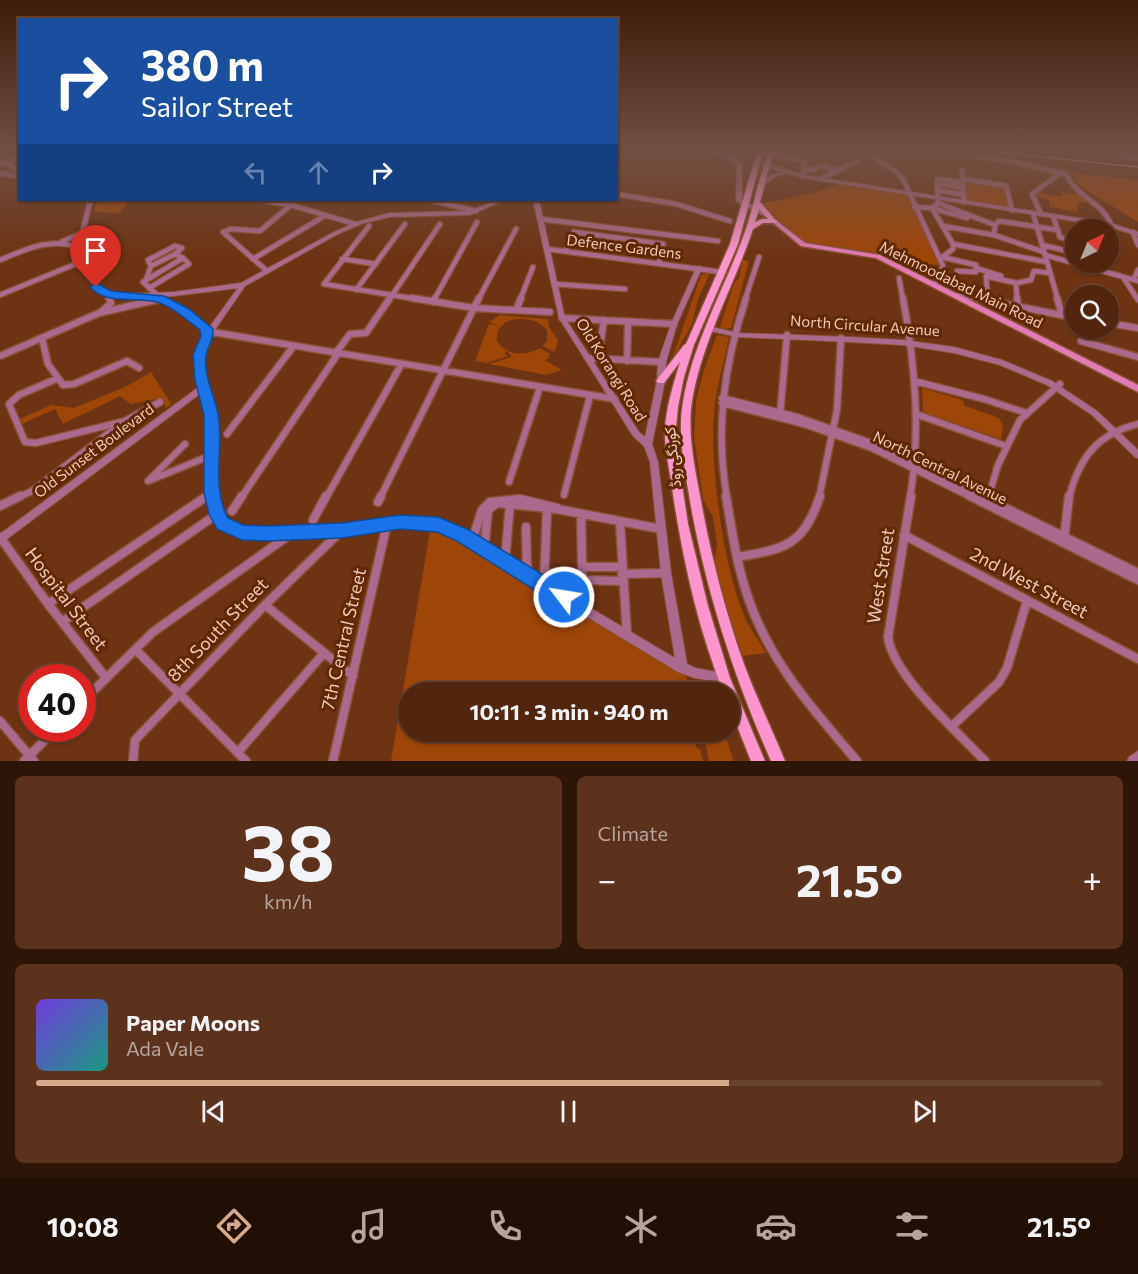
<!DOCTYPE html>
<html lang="en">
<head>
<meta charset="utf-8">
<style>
	body { margin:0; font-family:Commissioner,Vazirmatn,sans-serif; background:#5c321c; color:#f1f3f6; height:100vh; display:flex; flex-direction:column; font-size:22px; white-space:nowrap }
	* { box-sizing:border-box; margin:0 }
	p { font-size:20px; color:#b5a59e }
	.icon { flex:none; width:33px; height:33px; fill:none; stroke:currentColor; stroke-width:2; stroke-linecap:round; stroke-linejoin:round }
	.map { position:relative; height:761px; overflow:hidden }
	.sheet { display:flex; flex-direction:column; gap:15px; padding:15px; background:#2d1508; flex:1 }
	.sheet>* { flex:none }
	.banner { position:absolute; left:18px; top:18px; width:600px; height:183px; border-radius:0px; box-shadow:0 2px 4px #0004,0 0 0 2px #68432e; background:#1a4fa0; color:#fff; overflow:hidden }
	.needle { width:39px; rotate:43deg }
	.fabs { position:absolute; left:1065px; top:219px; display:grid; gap:12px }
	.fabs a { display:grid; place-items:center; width:54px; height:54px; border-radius:50%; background:#52260e; box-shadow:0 2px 4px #0004,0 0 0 2px #68432e; font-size:30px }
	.speed { position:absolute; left:18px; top:664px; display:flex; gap:12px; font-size:30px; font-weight:700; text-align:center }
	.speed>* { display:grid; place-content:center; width:78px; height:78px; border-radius:50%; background:#52260e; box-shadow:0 2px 4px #0004,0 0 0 2px #68432e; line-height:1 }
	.speed .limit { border:9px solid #d22; background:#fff; color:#111 }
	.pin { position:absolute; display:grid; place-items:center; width:51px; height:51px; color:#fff; margin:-62px -26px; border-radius:50% 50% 50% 0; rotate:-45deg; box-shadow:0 0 6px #0007 }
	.pin .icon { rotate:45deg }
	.me { position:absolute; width:66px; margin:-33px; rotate:301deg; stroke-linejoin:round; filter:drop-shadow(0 0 4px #0008) }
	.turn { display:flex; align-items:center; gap:21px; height:126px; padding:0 24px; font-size:27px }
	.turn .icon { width:78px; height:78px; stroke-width:2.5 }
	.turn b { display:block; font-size:42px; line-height:51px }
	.lanes { display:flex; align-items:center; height:57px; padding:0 24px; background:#0003; justify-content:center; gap:30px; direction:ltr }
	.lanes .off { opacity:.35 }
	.big { font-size:45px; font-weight:700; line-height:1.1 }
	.sheet .tile { flex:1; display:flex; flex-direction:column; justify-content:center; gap:9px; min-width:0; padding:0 21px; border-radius:9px; background:#5c321c }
	.sheet .dial { align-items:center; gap:0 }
	.dial b { font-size:78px; line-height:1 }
	.song { display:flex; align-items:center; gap:18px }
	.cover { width:72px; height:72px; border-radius:9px; background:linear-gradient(135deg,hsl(260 70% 55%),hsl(170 70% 35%)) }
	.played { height:6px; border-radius:3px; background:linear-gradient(90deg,#d6ab8b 65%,#68432e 65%) }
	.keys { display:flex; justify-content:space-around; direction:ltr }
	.heat { display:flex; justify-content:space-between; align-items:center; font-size:33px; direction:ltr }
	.sheet .tiles { flex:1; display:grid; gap:15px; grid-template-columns:1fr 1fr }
	.tile:last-child { grid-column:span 2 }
	.trip { position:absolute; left:398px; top:682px; width:342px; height:60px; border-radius:30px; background:#52260e; box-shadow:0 2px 4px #0004,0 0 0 2px #68432e; font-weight:700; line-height:60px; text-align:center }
	.tabs { display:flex; height:96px; justify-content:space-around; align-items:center; background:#210f06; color:#b5a59e }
	.tabs .icon { width:42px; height:42px }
	.tabs .active { color:#d6ab8b }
	.tabs b { font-size:27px; color:#f1f3f6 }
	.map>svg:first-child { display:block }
	.green { fill:#9e4508 }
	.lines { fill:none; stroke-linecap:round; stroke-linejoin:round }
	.minor-far2-casing { stroke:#875134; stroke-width:7 }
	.minor-far1-casing { stroke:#875134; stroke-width:9 }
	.minor-casing { stroke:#875134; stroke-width:11 }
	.tertiary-casing { stroke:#875134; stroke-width:2 }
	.secondary-casing { stroke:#875134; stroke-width:3 }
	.primary-casing { stroke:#875134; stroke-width:3 }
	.minor-far2 { stroke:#ab6a8d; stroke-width:4.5 }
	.minor-far1 { stroke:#ab6a8d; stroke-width:6 }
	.minor { stroke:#ab6a8d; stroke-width:8 }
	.tertiary { fill:#ab6a8d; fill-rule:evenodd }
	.secondary { fill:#e17bb4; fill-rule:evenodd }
	.primary { fill:#fc94cd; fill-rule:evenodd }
	.rail { stroke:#dcb4a2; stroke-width:1.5 }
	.route { fill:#1a73e8; stroke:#114b97; stroke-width:1.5 }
	.labels { text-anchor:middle; stroke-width:6; stroke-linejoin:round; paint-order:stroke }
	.street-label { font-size:15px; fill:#eecaba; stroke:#612805 }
	.near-street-label { font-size:18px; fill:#eecaba; stroke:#612805 }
</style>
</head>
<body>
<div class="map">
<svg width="1138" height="761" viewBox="0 0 1138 761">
	<rect width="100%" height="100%" fill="#6d3313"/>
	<!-- green -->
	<path class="green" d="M1071 173 1138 180V222L1080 186Z
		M965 180 1006 187 1011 208 967 201Z
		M842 183 907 193 943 266 803 245 759 204 817 192Z
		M1039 189 1047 195 1063 196 1062 192 1077 194 1092 202 1078 203 1077 212 1050 207 1049 200 1033 196Z
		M96 200H131L119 213 93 212 95 205 100 202Z
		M742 260 749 261 731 328 723 329 720 327 734 283 739 278Z
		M707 273H710L698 299 692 324 671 362 701 275Z
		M500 315 548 319 549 327 558 340 555 352 542 346 547 341V330C534 313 494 314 497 341 507 356 525 356 540 348L550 354 548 356 550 357 545 360 562 370 546 375 489 364 512 357 507 351 504 353 508 356 487 363 475 361 489 324 499 326 489 322Z
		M717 335 729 337C724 362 716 388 714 413 710 468 723 562 743 613 748 627 759 640 766 653L743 656 723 601 714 564 717 544 713 517 703 499 694 437 696 401 704 370Z
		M151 372 171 404 166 408 162 398 131 404 120 396 63 424 55 409 22 424 20 419 51 405 74 408 127 386Z
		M922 388 963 400 965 406 999 418 1003 425 1001 439 923 412Z
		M430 531 463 539 686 675 690 693H408V732H698L694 739 696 747 700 749 703 761H391Z
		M703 732H724L734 761H709Z"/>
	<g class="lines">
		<!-- minor-far2 casing -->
		<g class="minor-far2-casing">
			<path id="minor-far2" d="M779 150 777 155 804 161 803 176
				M1120 150 1125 156 1138 158
				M977 157 1006 160 1066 174C1078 199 1103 202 1111 225
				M876 159 896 171 903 179 943 266 935 285
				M7 162 20 173
				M0 164 20 157
				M805 170 816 169 821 165 837 171
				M962 170 964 202
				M0 173 20 177
				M820 179 857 161
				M940 179 963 183
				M963 179 1006 186 1012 210
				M937 180 938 203 932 208 953 244
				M937 183 963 188
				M937 190 964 195
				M616 194 676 204 730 221
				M260 200 291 205 355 224
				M430 200 476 211
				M938 203 995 225
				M914 207 932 208 967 218
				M1033 213 1058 300
				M1041 214 1032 194 1060 173
				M1053 216 1060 237 1076 242
				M541 219 718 241
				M1085 221 1092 230
				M369 226 324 284 422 300
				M943 226 994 235 1044 252
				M1133 232 1138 245
				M994 235 995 225 999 221 1058 230
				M571 240 591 243
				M61 242 82 233
				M604 244 625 247
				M953 244 1047 262
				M1042 245 1076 253
				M547 249 721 272
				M640 249 661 252
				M566 251 574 232 663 244 659 263
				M1045 255 1138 281
				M942 257 976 265V272L957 271
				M941 258 953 249V244
				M253 259 326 215
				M342 259 376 264
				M0 260C24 250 52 236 78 248
				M151 266 175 254
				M976 268 1001 276
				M267 271 223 232 231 229 260 231 291 205
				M1123 277 1138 300
				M899 278 903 300
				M1134 279 1138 270
				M146 280 151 266 148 260 175 246 182 248 175 254 183 258 143 282 156 294
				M1016 283 1031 280 1034 271 1050 273
				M554 284 625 289
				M149 288 189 264 183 258
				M356 290 405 224
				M108 294 110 300
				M0 295 78 263
				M959 295 983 300
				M157 300 160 299
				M389 300 440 224
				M434 300 477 222
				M478 300 516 229
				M520 300 533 267
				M745 300 759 257
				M988 300 986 276 1016 283 1017 300"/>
		</g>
		<!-- minor-far1 casing -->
		<g class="minor-far1-casing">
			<path id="minor-far1" d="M479 298 474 308 550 312
				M903 298C915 364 921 431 910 498
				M975 298 1076 318
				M988 298V301
				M1017 298 1018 307
				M1057 298 1062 315
				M433 302 435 298
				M516 310 521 298
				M102 311 111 303 109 298
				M562 318 674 324
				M1108 323 1138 328
				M212 332 615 399
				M42 338 48 364 63 385 74 384 127 361 139 368
				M1081 341 1138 357
				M335 354 350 334 366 333 390 298
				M0 356 99 313 160 299
				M588 358 662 362
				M598 359 604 320
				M627 361 628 322
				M56 379 19 395 9 404 25 442 36 443 125 421 160 402
				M914 381 984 399 1026 413
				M722 398 797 417 874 444 984 498
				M722 403 804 424 872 448 973 498
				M916 414 1006 446
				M780 415 787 335
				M227 434 293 347
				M185 444 148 481 212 455
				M509 482 540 387
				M564 495 590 396
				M17 498 32 491 122 423
				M205 498 212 493
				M241 498 337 355
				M326 498 401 365
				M380 498 474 308 412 298
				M727 498C715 429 724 365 746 298
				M819 498 837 410 841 338
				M988 498 998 465 1020 420 1060 384
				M1069 498C1079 458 1097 434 1138 424"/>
		</g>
		<!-- minor casing -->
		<g class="minor-casing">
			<path id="minor" d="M726 496C732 531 737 567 749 600 770 662 815 712 857 761
				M911 496 888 637C893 676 958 732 985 761
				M970 496 1138 580
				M981 496 1138 573
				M988 499 989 496
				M378 502 381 496
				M0 506 20 496
				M232 511 242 496
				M581 514 583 609
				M313 520 326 496
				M620 522 627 635
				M904 535 1138 659
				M0 537 48 604 106 678
				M1064 540 1069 496
				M472 541 482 510 490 502 520 499 557 508
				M480 546 485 541 488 510 497 503 557 509 661 529
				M737 557C785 549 803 546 820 496
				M505 561 510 504
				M583 567H622
				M525 574 527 570 526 527
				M622 574 666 573
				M583 580 623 581
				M544 586 547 509
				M48 604 207 496
				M265 605 353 676
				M62 622 217 514
				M136 650 246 761
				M82 702 153 632 292 533
				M0 721 34 761
				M952 726 999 682 1007 668 1027 601
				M238 752 324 653
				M24 761 56 729
				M133 761 135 740 265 605 342 530
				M333 761 387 524"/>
		</g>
		<!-- tertiary casing -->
		<g class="tertiary-casing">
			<path id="tertiary" d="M699 150C716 150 727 154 742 163V200L772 216V218H768L736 201 737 165 723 156 699 151Z
				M765 163 804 175 1111 223 1138 232V236L1110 227 803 178C792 175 785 172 775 177 768 181 765 186 758 187V185L771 175 783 172 763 166 762 165Z
				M88 200H93L80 255 81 263 104 290 122 294 174 292 241 283 334 232 357 222 389 213 469 211 497 200H503V201L470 215 389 217 361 224 338 234 245 286 210 337 203 355 206 380 209 386 208 388 215 415 216 493 221 514 225 521 235 526 250 530 342 526 400 518 447 523 675 658 661 573 650 462 644 446 633 436 559 318 533 200H539L565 318 639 432 645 437 657 381 658 362 671 324 696 268 699 266 701 267 702 268 677 324 666 362 665 381 652 444 658 462 671 573 687 664 695 668 728 674 729 678 728 682 724 683 695 678 678 672 445 531 400 526 342 534 250 538 233 534 219 527 213 514 208 493 207 415 201 393 3 542 0 543V534L200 386 195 355 203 336C196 315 170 304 151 299L150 297 122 298 100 293 75 263 74 255ZM238 288 208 329C196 312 177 302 157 297L174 296Z
				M710 327H712L738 333 850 337 903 340 954 347 1002 360 1052 381 1097 411 1138 450V458L1135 457 1092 415 1047 385 1000 365 954 353 903 345 850 342 738 337 710 331 709 329Z
				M1138 751V761H1127L1129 757Z"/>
		</g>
		<!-- secondary casing -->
		<g class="secondary-casing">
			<path id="secondary" d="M773 218 805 243 880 255 1138 385V392L876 258 801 246 771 221V219Z"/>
		</g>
		<!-- primary casing -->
		<g class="primary-casing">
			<path id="primary" d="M760 150H766L760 162 738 244 694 345 684 377 678 407 675 438 688 524 708 606 730 678 765 761H751L729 706V693H724C698 630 682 556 672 488 670 472 666 455 665 438 664 413 673 386 680 362L664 383H658L656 381 684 345 686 344 730 244 754 162Z
				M770 150H776L768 171 760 202 773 217 774 219 778 221 775 223H763L753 229C734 286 702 341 692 401 687 435 695 468 701 501 711 556 725 611 744 664 756 697 772 729 785 761H771C734 677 706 592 690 501 685 469 677 436 683 402 692 346 722 293 742 240 754 210 757 180 770 150ZM759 209 768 219H762L755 222Z"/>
		</g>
		<!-- minor-far2 -->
		<use href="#minor-far2" class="minor-far2"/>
		<!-- minor-far1 -->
		<use href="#minor-far1" class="minor-far1"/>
		<!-- minor -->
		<use href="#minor" class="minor"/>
		<!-- tertiary -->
		<use href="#tertiary" class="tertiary"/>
		<!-- secondary -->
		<use href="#secondary" class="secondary"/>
		<!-- primary -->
		<use href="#primary" class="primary"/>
		<!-- rail -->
		<path class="rail" d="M976 150 1138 167"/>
	</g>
	<!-- sky -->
	<linearGradient id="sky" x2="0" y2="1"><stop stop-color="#3c1c0a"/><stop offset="0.59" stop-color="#725044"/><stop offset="1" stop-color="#725044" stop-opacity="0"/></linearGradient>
	<rect width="1138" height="256" fill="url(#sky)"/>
	<!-- route -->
	<path class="route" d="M96 283 111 291 164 296 189 309 213 329C214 339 208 345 206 355 203 374 214 395 218 414 224 447 211 488 228 518L243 525 268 526 342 523 400 515 438 517 469 530 570 591 573 597 570 604 564 606 557 604 457 541 437 532 400 529 342 538 268 541 242 540 217 529 209 514 204 493V415L195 380 193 355 201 336 200 330C187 320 173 307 157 302 135 296 107 306 90 287Z"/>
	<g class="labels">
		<!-- street labels -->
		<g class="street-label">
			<text transform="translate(624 247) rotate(7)" y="5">Defence Gardens</text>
			<text transform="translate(961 285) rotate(26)" y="5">Mehmoodabad Main Road</text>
			<text transform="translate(865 326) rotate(4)" y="5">North Circular Avenue</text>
			<text transform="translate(611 370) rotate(58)" y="5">Old Korangi Road</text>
			<text transform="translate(94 451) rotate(-37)" y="5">Old Sunset Boulevard</text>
			<text transform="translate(673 457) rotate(-96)" y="5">کورنگی روڈ</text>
			<text transform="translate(940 468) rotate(26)" y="5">North Central Avenue</text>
		</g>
		<!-- near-street labels -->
		<g class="near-street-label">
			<text transform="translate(881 576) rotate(-81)" y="6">West Street</text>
			<text transform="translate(1029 583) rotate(28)" y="6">2nd West Street</text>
			<text transform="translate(66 599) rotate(53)" y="6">Hospital Street</text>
			<text transform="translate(218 630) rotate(-46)" y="6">8th South Street</text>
			<text transform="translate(344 639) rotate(-77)" y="6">7th Central Street</text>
		</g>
	</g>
</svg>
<div class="fabs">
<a><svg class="needle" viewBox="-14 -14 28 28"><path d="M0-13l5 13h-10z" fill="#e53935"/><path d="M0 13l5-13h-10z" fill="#b5a59e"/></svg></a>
<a><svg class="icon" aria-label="search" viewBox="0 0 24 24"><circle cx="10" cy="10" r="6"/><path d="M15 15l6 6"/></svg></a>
</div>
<div class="speed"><div class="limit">40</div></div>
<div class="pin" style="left:96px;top:287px;background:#d93025"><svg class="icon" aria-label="arrive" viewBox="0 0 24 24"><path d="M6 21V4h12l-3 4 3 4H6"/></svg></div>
<svg class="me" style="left:564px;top:597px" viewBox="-20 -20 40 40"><circle r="17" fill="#1a73e8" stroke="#fff" stroke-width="3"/><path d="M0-11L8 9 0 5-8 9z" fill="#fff"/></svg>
<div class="trip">10:11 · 3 min · 940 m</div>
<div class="banner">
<div class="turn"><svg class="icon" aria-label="right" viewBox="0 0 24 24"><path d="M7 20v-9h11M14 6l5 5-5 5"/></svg><div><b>380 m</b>Sailor Street</div></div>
<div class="lanes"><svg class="icon off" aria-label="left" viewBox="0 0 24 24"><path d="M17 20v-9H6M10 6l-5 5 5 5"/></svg><svg class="icon off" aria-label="ahead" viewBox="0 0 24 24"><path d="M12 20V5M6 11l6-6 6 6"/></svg><svg class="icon" aria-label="right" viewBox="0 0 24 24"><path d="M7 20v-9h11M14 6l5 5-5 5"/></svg></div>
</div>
</div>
<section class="sheet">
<div class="tiles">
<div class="tile dial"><b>38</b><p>km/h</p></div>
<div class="tile"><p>Climate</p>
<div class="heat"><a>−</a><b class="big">21.5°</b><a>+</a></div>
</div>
<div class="tile">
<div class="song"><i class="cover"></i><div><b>Paper Moons</b><p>Ada Vale</p></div></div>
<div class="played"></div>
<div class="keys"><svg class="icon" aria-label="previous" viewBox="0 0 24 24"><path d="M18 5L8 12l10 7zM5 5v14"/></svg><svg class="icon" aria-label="pause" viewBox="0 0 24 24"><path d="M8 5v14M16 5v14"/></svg><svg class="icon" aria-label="next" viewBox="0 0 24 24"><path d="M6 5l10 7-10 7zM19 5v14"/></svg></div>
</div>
</div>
</section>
<nav class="tabs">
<b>10:08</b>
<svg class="icon active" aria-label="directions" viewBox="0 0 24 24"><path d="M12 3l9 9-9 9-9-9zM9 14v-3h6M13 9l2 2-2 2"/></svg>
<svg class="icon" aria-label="music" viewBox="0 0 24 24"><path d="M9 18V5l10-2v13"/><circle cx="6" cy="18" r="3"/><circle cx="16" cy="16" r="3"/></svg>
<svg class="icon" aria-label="phone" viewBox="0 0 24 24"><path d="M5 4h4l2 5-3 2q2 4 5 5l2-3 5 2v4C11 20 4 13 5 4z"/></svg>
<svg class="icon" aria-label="climate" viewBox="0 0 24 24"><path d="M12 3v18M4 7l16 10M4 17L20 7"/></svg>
<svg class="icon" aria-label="car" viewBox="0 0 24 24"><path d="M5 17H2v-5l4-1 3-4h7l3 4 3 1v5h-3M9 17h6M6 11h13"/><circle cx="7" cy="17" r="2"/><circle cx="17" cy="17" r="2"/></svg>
<svg class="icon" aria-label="filters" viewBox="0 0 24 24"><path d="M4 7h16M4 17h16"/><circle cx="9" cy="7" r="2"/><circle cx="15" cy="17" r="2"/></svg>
<b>21.5°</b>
</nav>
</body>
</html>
